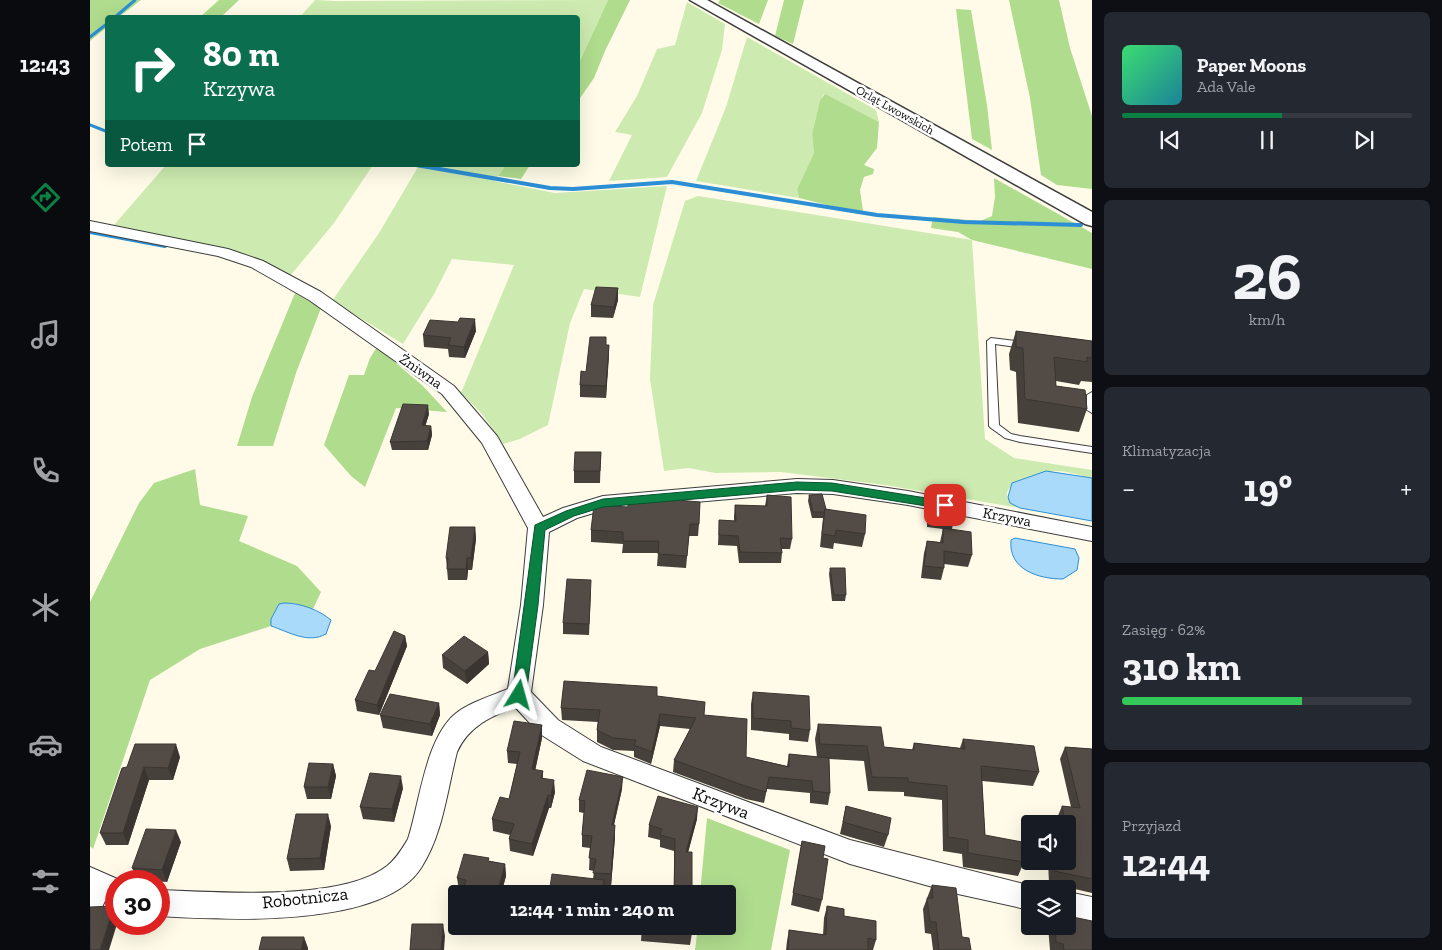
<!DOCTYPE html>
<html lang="pl">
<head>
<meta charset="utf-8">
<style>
	body { margin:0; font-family:"Zilla Slab",serif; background:#242831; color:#f1f3f6; height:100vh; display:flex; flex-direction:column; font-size:19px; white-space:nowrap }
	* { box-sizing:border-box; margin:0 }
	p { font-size:16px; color:#9ea1a6 }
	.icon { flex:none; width:28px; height:28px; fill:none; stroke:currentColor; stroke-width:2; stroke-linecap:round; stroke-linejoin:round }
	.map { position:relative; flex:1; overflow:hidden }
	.details { display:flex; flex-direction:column; gap:12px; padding:12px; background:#0d0f14; width:350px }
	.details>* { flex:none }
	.banner { position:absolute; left:15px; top:15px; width:475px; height:152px; border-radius:5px; box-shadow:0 5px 20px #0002; background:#0b6e4f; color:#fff; overflow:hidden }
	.controls { position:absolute; left:931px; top:815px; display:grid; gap:10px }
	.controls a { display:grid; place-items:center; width:55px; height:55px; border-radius:5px; background:#171b24; box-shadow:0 5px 20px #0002; font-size:25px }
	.speed { position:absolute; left:15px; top:870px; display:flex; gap:10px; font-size:25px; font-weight:700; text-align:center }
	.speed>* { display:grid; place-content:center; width:65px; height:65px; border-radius:50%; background:#171b24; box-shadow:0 5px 20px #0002; line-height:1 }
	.speed .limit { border:8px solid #d22; background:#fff; color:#111 }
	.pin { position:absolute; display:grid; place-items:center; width:42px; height:42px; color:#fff; margin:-21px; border-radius:10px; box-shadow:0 2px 8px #0006 }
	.me { position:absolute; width:55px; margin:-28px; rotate:8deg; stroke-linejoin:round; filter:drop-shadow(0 0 4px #0008) }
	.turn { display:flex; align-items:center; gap:18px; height:105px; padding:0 15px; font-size:22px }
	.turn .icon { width:65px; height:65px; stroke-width:2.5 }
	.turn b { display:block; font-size:35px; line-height:42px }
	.then { display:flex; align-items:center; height:48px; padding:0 15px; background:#0003; gap:10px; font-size:19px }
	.big { font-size:38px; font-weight:700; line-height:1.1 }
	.details .card { flex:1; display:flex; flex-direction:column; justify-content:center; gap:8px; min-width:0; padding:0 18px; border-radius:8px; background:#242831 }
	.details .dial { align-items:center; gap:0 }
	.dial b { font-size:65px; line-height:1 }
	.song { display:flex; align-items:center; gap:15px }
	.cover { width:60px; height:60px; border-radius:8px; background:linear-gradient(135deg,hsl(140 70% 55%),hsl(190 70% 35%)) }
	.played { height:5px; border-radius:2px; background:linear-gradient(90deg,#0b8043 55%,#363941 55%) }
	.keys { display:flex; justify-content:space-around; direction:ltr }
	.heat { display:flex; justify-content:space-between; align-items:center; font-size:28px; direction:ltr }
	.charge { height:8px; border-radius:4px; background:linear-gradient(90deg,#34c759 62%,#363941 0) }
	.trip { position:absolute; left:358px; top:885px; width:288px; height:50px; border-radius:5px; background:#171b24; box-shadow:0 5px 20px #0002; font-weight:700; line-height:50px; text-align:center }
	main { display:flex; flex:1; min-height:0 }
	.menu { display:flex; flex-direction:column; width:90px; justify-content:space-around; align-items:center; background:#090b0e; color:#9ea1a6 }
	.menu .icon { width:35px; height:35px }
	.menu .selected { color:#0b8043 }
	.menu b { font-size:22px; color:#f1f3f6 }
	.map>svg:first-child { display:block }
	.green { fill:#cdebb0 }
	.forest { fill:#b0dc8e }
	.water { fill:#a9daf9; stroke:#2c8ed4 }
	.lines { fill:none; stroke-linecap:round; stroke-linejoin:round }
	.stream-far1 { stroke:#2c8ed4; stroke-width:3 }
	.stream { stroke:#2c8ed4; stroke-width:4 }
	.service-casing { stroke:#3d3d3d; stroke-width:2 }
	.minor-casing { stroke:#3d3d3d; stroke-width:2 }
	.tertiary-casing { stroke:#3d3d3d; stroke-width:3 }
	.service { fill:#fff; fill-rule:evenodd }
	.minor { fill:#fff; fill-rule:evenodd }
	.tertiary { fill:#fff; fill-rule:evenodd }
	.wall { fill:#47413c }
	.shaded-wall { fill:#3a3531 }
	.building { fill:#534c46; stroke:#3a3531 }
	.route { fill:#0b8043; stroke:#07532c }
	.labels { text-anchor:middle; stroke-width:5; stroke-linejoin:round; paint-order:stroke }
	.far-street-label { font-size:12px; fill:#0a0a0a; stroke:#fff }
	.street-label { font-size:15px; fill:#0a0a0a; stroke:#fff }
	.near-street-label { font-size:18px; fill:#0a0a0a; stroke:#fff }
</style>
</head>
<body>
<main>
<nav class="menu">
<b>12:43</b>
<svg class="icon selected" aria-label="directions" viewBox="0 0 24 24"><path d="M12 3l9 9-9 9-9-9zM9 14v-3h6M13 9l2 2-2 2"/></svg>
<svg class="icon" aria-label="music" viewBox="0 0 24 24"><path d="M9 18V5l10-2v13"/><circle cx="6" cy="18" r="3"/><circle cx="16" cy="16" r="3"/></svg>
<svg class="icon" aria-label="phone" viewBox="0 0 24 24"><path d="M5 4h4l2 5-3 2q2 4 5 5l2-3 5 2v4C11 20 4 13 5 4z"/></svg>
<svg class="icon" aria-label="climate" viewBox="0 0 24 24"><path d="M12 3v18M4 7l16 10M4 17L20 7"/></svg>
<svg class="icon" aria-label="car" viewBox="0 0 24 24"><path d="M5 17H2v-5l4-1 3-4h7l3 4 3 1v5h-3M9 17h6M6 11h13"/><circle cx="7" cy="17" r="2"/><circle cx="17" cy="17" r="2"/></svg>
<svg class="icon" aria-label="filters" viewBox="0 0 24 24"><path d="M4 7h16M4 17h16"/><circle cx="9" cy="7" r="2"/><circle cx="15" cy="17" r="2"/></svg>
</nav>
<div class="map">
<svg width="1002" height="950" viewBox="0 0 1002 950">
	<rect width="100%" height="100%" fill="#fffbe8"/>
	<!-- green -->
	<path class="green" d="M225 0 245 1 518 0 488 65V18H209Z
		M597 2 635 24 632 50 612 113 577 177 519 181 542 135 525 132 547 96 567 49 585 45Z
		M657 37 786 110 789 122 734 94 730 100 722 134 724 153 707 189 709 198 606 181 636 107Z
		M76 165H283L244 223 200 276 159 255 24 225Z
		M317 165H416L404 181 465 193 577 186 550 297 494 289 480 323 458 425 430 439 413 444 392 414 371 393 424 265 362 259 344 294 313 344 242 301 289 233 328 167Z
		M608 196 882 240 895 439 924 458 1002 470V478C991 476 975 470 963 471 947 473 892 488 930 508L795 485 691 472 625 473 599 468 574 471 560 379 563 305 595 201Z"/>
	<!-- forest -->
	<path class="forest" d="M0 0H51L29 17 18 18 17 27 0 41Z
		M129 0H149L131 17H110Z
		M518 0H540L515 51 504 78 488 101V65Z
		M630 0H678L669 24 628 3Z
		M694 0H714L703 44 685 36Z
		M919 0H969L980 48 1002 116V189L967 185 951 175 940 98Z
		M866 9 881 10 897 105 902 150 882 139Z
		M735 94 789 122 787 148 774 165 784 169 783 174 774 177 770 190 773 211 754 209 709 198 707 189 724 153 722 134 730 100Z
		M416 165H440L431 179 408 176Z
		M904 178 1002 233V269L882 240 868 232 841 228 843 217 890 221 902 216 905 197Z
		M205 293 231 308 206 373 183 446H147L162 397Z
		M287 347 333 386 357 412 306 408 275 487 261 476 234 445 259 375H274L280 358Z
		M105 469 110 505 158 516 149 541 207 566 231 592 223 609 203 603 189 604 181 619V626L110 649 60 680 3 849 0 846V602L49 503 64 483Z
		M617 818 700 850 681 950H605L608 926H636V894H610Z"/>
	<!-- water -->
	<path class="water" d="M956 471 1002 478V521L930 508 920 503 918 497 922 483Z
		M925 538 985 549 989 558 987 570 973 579C949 579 918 570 921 540Z
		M194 603C211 603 229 610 241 620L236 634C218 644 199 632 181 626V619L189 604Z"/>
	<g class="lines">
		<!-- stream-far1 -->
		<path class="stream-far1" d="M24 18 45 0
			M0 37 18 23
			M0 125 18 132"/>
		<!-- stream -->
		<path class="stream" d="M326 165 460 188 483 189 582 182 787 215 874 222 991 225
			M0 232 75 246"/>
		<!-- service casing -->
		<g class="service-casing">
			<path id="service" d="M901 338 934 342 938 345 934 348 905 344 909 425 921 434 930 436 1002 447V453L930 442 915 438 901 428 899 426 897 341Z
				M1002 392V413L997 410V395Z"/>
		</g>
		<!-- minor casing -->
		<g class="minor-casing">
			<path id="minor" d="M0 221 138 249 173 261 231 292 364 386 407 436 453 517 473 508 513 496 707 479 743 480 818 491 1002 527V541L818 505 743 494 707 493 514 510 487 518 459 532 453 605 441 692 468 720 511 747 760 840 950 888 940 889V910L868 894 760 864 493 761 450 734 425 707C400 717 379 726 367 752 357 791 353 834 331 868 292 929 133 920 69 916V890C126 892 252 902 297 866 306 859 312 849 318 839 330 802 335 740 365 714 380 702 401 696 418 689L431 605 438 528 392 443 352 394 219 300 161 267 128 256 0 231Z
				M0 867 32 881H26V905L15 901 10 911 0 915Z
				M978 892 1002 897V923L978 918Z"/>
		</g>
		<!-- tertiary casing -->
		<g class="tertiary-casing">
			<path id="tertiary" d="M600 0H617L1002 212V226L995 224Z"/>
		</g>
		<!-- service -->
		<use href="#service" class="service"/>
		<!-- minor -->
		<use href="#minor" class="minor"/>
		<!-- tertiary -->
		<use href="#tertiary" class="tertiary"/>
	</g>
	<!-- wall -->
	<path class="wall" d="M528 288V300L523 318 501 317V305Z
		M386 331 375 358 359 357 358 349 334 347 333 335Z
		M926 331 1002 341V382L991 381 989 385 966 381V386L997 409 989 432 928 423 926 372 920 370 919 354Z
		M516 345H519L516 398 490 397V385L496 372Z
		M339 414 335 426H341L342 435 338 450H302L300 442Z
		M511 452 510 483H484V471Z
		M677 495 702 539 700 549H692V553L691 563H649L647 546 628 545 629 520 644 521V516L645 505 675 506Z
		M719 495 736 509 775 534 772 547 744 543 743 549 730 547 733 518H722L718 501Z
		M538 503 609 524 608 536H599L596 568 567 566 568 553H532L533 544 501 542V530L538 507Z
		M838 506 863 524 862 529 882 555 878 567 854 564V568L851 580 831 578 834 553 837 541 850 542 853 529 837 527V513Z
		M385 527 386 539 382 570H378L377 580H358L356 558Z
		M740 568 756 595 755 601H742L739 574Z
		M501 591 499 635 473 634V623Z
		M315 636 317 646 289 715 267 711 265 700 285 671Z
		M398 652 399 664 377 684 353 668 352 655Z
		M663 692 720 730 718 742 699 740V734L661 730V704Z
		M567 696 614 715 656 757 697 766 699 754 727 757 725 739 728 724 794 747 822 750 824 743 870 748 873 739 949 772 943 786 892 781 895 835 934 862 928 876 873 867 872 854 853 851 852 800 814 796V792L778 791 774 761 739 759 740 793 738 805 720 803V793L677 789 674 803 656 799 583 772 584 760 600 729 570 726 561 764 544 757V751L523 750 507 742V730L508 722 472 720 471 708Z
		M349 703 350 715 342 736 293 728 290 715Z
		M452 725V738L445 770 453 771V778L465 792 461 808H459L443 856 420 851 419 839 420 835 403 831 402 819 419 799 427 764 418 763 417 751Z
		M975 747 1002 749V893L959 883 958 861H978V824H967V818L972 806 981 807 970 759Z
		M90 757 83 780H59L38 845H16L10 833 37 767Z
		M243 764 246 776 241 799H217L214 787Z
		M313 788 304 822 273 819 270 807Z
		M532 789 524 825 525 837 521 886H514L503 879 504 871 499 870 500 848 492 847V835L494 813 489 812V800Z
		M756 806 798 835 794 847 750 834Z
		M607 819 598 852 602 894H584V851L570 847V840L558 837 559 825Z
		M241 826 234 870 200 871 197 859Z
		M712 841 732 900 729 912 701 905Z
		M91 842 77 882 48 880 42 868Z
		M399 861 415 864 416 876 411 894H372L373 891 369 890 367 878Z
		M842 885 872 937 881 950H843L841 934 835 933 833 909Z
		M737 906 754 916 786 940 783 950H696L697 941 699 930 733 935 734 918Z
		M552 926 602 933 600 945 551 941Z
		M958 926H978L1002 950H960Z"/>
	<!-- shaded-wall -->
	<path class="shaded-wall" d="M528 288V300L523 318 524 307Z
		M385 319 386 331 375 358 374 347Z
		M519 345V357L516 398V386Z
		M338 405 339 414 333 434 332 425Z
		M341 426 342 435 338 450 337 441Z
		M385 527 386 539 382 570 381 558Z
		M377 558 378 570 377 580 376 569Z
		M315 636 317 646 289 715 287 705Z
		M398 652 399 664 377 684 375 671Z
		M349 703 350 715 342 736 340 724Z
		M570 714V726L561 764 562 752Z
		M452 725V738L443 781 442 769Z
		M86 744 90 757 83 780 78 768Z
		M243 764 246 776 241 799 238 787Z
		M54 767 59 780 38 845 33 833Z
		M311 776 313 788 304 822 302 809Z
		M533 777 532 789 521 837 522 825Z
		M464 780 465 792 461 808V796Z
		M458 795 459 808 443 856 442 844Z
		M608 807 607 819 595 864 596 852Z
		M238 814 241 826 234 870 230 858Z
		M525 825V837L521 886V874Z
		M86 830 91 842 77 882 72 870Z
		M415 864 416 876 411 894H407Z
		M24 906 26 912 27 924 19 950H10Z
		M353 924 355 936 354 950H351Z
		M214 937 218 948V950H211Z"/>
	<!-- building -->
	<path class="building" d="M506 287 528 288 524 307 501 305Z
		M370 318 385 319 374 347 358 345 361 338 333 335 340 320 368 322Z
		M926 331 1002 341V358L997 357V362L964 357 966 386 995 390 997 409 935 399 933 348 926 347Z
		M500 337H516V345H519L516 386 490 385 491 371 496 372Z
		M313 404 338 405 332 425 341 426 337 441 300 442Z
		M485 452H511L510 471H484Z
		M732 494 736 509H735L734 512H723L719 495Z
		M677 495 701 497 702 539 690 538 692 553 650 552 648 536 629 535V520L646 521 645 505 677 506Z
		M587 500 610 502 609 524H600L597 556 568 554 569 541H533V532L501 530 504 505 538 507V503Z
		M838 506 863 510V524L838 520Z
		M735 509 776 515 775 534 746 530 745 536 732 534Z
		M360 527H385L381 558H377L376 569H357L358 558H356Z
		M853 528 881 532 882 555 854 551V568L834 566 837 541 853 543Z
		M740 568H755L756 595H744Z
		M477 579 501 580 499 624 473 623Z
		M304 631 315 636 287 705 265 700 279 670 285 671Z
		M374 636 398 652 375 671 352 655Z
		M474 681 567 687V696L615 702 614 715 657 719 656 757 699 767V754L739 758 740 793 723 791 722 781 679 777 676 792 658 787 584 760 606 718 570 714 562 752 544 745 546 740 523 738 507 730 510 710 471 708Z
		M663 692 719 696 720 730 701 728V721L663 718Z
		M300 694 349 703 340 724 290 715Z
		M424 721 452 725 442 769 453 771 451 778 464 780 461 796 458 795 442 844 419 839 424 824 402 819 410 797 419 799 430 752 417 751Z
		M728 724 791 727 794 747 824 750V743L875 749 873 739 944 746 949 772 891 766 895 835 932 842 934 862 878 853V840L858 837 857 786 818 782V778L782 777 777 746 730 744Z
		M45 744H86L78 768 54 767 33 833H10L32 768 37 767Z
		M975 747 1002 749V879L964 871V861H978V824H975L972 806 990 808Z
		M219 763 243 764 238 787H214Z
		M497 770 533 777 522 825H525L521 874 503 873 506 859 499 858 502 836 492 835 495 801 489 800Z
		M280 773 311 776 302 809 270 807Z
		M568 796 608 807 596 852H602V894H584L585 839 570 835 572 829 559 825Z
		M756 806 801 818 798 835 753 822Z
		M206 814H238L230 858 197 859Z
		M56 829 86 830 72 870 42 868Z
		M712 841 735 846 733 858 738 859 732 900 703 893Z
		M374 854 399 858 398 861 415 864 407 894H372L376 880 367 878Z
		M462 874 514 880 512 894H459Z
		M842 885 866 888 872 937 879 938 881 950H849L846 922H840L837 898H843Z
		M24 906 10 950H0V907Z
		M737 906 754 909V916L786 921V940L778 938V950H698L699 930 736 935Z
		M978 916 1002 921V950H974L973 944 966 942 965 926H978Z
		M322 924H353L351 950H320Z
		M552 926H602V933L552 930Z
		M172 937H214L211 950H169Z"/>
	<!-- route -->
	<path class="route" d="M707 482 742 483 855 501 861 505 855 509 742 491 707 490 513 507 484 516 455 530 448 605 436 695 434 699H424L422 695 445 525 476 511 513 499Z"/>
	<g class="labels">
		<!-- far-street labels -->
		<g class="far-street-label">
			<text transform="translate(805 110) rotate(29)" y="4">Orląt Lwowskich</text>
		</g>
		<!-- street labels -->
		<g class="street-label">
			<text transform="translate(331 371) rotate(35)" y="5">Żniwna</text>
			<text transform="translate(917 517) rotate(11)" y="5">Krzywa</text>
		</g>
		<!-- near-street labels -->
		<g class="near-street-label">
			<text transform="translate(631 803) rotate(21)" y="6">Krzywa</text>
			<text transform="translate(215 898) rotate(-6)" y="6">Robotnicza</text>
		</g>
	</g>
</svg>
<div class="controls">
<a><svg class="icon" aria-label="sound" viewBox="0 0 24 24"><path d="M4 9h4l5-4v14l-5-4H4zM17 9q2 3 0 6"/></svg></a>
<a><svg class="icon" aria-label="layers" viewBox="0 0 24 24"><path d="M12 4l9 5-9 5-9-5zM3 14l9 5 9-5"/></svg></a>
</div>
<div class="speed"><div class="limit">30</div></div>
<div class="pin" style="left:855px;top:505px;background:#d93025"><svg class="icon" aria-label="arrive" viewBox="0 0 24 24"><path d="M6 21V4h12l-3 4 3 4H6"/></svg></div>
<svg class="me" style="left:429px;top:695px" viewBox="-20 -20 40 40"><path d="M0-17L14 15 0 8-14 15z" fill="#0b8043" stroke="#fff" stroke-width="4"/></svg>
<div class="trip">12:44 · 1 min · 240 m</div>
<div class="banner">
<div class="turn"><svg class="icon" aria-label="right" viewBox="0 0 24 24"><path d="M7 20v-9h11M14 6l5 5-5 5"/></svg><div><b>80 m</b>Krzywa</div></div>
<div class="then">Potem<svg class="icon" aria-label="arrive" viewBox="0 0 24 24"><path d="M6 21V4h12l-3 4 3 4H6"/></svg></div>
</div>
</div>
<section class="details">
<div class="card">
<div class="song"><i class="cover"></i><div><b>Paper Moons</b><p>Ada Vale</p></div></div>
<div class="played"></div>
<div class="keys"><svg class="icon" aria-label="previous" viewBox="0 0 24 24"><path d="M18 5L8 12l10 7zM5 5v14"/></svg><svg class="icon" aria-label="pause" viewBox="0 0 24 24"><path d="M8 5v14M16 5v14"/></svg><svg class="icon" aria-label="next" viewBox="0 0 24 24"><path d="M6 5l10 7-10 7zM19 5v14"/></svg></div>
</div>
<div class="card dial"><b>26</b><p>km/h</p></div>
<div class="card"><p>Klimatyzacja</p>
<div class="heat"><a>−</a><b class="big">19°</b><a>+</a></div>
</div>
<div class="card"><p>Zasięg · 62%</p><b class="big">310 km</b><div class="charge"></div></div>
<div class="card"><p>Przyjazd</p><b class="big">12:44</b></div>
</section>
</main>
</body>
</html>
